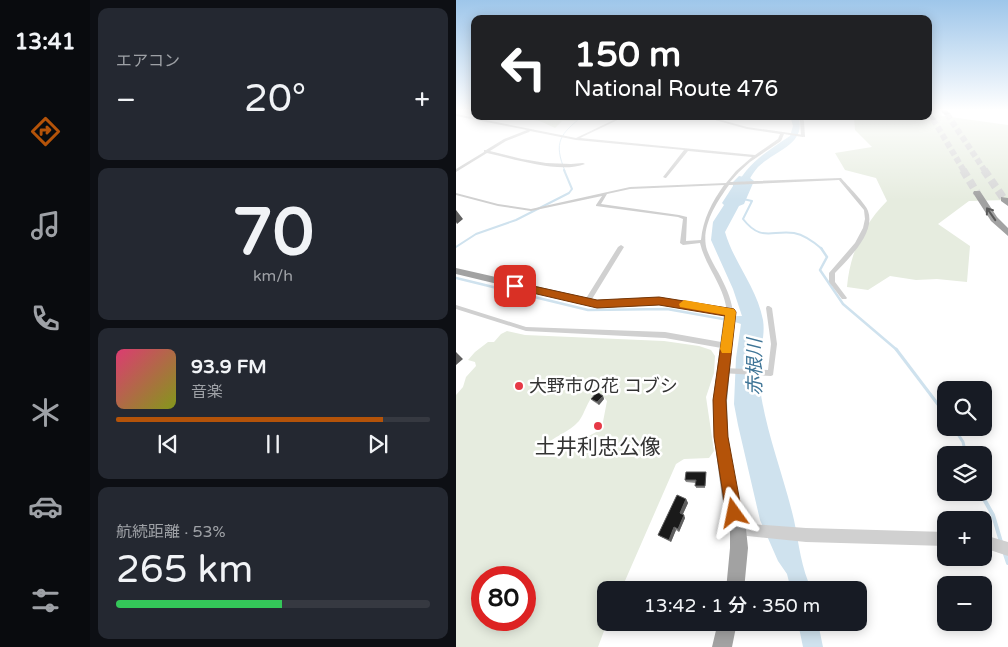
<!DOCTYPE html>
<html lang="ja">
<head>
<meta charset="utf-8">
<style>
	body { margin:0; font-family:"Varela Round","Noto Sans JP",sans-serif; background:#242831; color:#f1f3f6; height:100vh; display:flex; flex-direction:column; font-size:19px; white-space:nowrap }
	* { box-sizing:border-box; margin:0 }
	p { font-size:16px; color:#9ea1a6 }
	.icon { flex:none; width:28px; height:28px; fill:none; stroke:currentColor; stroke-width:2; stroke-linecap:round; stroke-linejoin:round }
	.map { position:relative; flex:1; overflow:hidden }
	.drawer { display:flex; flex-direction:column; gap:8px; padding:8px; background:#0d0f14; width:366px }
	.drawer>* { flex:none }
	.guide { position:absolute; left:15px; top:15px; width:461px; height:105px; border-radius:10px; box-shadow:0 2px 12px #0003; background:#202124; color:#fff; overflow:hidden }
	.buttons { position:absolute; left:481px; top:381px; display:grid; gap:10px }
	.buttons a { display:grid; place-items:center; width:55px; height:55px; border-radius:10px; background:#171b24; box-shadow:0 2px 12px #0003; font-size:25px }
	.speed { position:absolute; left:15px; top:566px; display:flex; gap:10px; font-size:25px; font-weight:700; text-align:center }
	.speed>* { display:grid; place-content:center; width:65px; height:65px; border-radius:50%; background:#171b24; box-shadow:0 2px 12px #0003; line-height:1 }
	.speed .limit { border:8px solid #d22; background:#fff; color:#111 }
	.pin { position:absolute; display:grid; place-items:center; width:42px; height:42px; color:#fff; margin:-21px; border-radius:10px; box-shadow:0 2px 8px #0006 }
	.me { position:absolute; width:55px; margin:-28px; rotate:348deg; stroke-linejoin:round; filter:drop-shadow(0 0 4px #0008) }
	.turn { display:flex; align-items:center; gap:18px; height:105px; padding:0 20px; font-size:22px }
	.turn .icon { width:65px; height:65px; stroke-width:2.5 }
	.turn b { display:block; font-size:35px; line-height:42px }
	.big { font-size:38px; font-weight:600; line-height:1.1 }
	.drawer .card { flex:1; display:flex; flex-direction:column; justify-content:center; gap:8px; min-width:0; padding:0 18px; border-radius:10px; background:#242831 }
	.drawer .dial { align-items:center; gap:0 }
	.dial b { font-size:65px; line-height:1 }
	.song { display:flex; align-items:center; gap:15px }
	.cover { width:60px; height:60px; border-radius:8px; background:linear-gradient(135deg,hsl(340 70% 55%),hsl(70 70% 35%)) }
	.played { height:5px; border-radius:2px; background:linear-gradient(90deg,#b45309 85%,#363941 85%) }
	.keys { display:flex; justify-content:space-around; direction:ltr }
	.heat { display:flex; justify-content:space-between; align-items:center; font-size:28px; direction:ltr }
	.charge { height:8px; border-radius:4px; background:linear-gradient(90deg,#34c759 53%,#363941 0) }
	.trip { position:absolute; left:141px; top:581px; width:270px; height:50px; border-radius:10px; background:#171b24; box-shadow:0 2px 12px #0003; font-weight:600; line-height:50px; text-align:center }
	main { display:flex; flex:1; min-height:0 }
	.dock { display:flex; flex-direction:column; width:90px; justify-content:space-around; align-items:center; background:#090b0e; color:#9ea1a6 }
	.dock .icon { width:35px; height:35px }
	.dock .current { color:#b45309 }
	.dock b { font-size:22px; color:#f1f3f6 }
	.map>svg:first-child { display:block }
	.green { fill:#e6ecdf; fill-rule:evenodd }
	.water { fill:#cfe2ee }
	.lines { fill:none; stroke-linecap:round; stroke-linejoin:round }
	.stream-far4 { stroke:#cfe2ee; stroke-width:1 }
	.stream-far3 { stroke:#cfe2ee; stroke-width:2 }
	.stream-far2 { stroke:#cfe2ee; stroke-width:2.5 }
	.stream-far1 { stroke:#cfe2ee; stroke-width:3 }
	.stream { stroke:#cfe2ee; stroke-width:4 }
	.river { fill:#cfe2ee; fill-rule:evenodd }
	.trunk-tunnel-far1 { stroke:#d6d6d6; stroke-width:6; stroke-dasharray:6 3; stroke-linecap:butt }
	.trunk-tunnel { stroke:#d6d6d6; stroke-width:8; stroke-dasharray:8 4.5; stroke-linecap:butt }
	.minor { fill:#d0d0d0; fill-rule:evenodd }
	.tertiary { fill:#d0d0d0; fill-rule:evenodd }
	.trunk { fill:#a2a2a2; fill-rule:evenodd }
	.wall { fill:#8c8c8c }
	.shaded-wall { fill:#5f5f5f }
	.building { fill:#1a1a1a; stroke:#5f5f5f }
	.oneway { stroke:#5a5a5a }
	.route { fill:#b45309; stroke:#753606 }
	.slow { fill:#f59e0b }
	.poi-dot { fill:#e63946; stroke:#fff; stroke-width:2 }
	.labels { text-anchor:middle; stroke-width:5; stroke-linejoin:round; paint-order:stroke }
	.poi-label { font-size:18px; fill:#333; stroke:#fff; text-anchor:start }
	.water-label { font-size:19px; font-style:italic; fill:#3f7597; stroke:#fff }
	.near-poi-label { font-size:21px; fill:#333; stroke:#fff }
</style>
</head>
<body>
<main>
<nav class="dock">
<b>13:41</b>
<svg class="icon current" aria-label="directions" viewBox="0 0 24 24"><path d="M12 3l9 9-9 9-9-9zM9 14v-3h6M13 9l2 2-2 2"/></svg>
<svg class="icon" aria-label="music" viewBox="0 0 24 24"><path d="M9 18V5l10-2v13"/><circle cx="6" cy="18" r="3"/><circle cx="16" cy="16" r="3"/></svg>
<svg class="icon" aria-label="phone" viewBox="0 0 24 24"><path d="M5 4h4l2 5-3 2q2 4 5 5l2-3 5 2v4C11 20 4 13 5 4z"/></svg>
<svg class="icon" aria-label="climate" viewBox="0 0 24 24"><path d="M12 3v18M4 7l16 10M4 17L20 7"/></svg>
<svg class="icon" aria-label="car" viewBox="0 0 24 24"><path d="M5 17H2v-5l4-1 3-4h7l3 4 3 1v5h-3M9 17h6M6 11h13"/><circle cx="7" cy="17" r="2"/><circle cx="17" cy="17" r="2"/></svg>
<svg class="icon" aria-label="filters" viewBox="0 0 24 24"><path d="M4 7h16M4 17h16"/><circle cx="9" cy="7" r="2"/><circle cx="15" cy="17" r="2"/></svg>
</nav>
<section class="drawer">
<div class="card"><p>エアコン</p>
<div class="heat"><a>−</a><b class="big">20°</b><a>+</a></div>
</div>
<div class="card dial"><b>70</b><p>km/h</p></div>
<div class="card">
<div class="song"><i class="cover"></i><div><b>93.9 FM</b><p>音楽</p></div></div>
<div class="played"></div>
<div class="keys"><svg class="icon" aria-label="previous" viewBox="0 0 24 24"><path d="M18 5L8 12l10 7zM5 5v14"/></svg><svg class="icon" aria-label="pause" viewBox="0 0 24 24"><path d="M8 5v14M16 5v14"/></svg><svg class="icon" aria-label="next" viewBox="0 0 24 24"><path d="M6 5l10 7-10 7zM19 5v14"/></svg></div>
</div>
<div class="card"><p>航続距離 · 53%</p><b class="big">265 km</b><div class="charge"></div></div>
</section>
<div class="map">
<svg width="552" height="647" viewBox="0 0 552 647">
	<rect width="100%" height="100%" fill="#fff"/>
	<!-- green -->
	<path class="green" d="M473 114 552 125V200L513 201 482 224 514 246 511 282 481 279 460 280 434 276 412 290 391 287C394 253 407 225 431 201L420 178 389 170 379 153 416 147 399 130 398 116H472Z
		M95 116H129L120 121H106L99 128 84 121 77 120Z
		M51 331 69 335 208 341 243 346 255 350 259 356 258 373 250 397 258 451 253 458 228 459 220 464 165 590H150L151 623 142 647H0V395L7 387 10 377 20 366 19 362 12 360 19 352 32 342H38L45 334ZM139 394H145L151 401 146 427 142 431 107 450 94 454 89 451 88 447C97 436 113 433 123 421 129 413 131 401 139 394ZM26 578H69V620H26Z"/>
	<!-- water -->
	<path class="water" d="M283 176 294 178 298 181 288 204 283 206 269 232C278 263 301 288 307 320 310 339 301 358 303 380 308 428 327 473 338 520 343 544 345 568 356 590H335L331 574 322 561 304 520 282 425 278 404 280 358 285 324 279 322 280 316H286L277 289 255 240 257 222 268 205 266 203 277 186V182Z
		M342 623H362L367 647H347Z"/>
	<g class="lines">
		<!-- stream-far4 -->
		<path class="stream-far4" d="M109 171C97 142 104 134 127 116"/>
		<!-- stream-far3 -->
		<path class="stream-far3" d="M287 199 296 201 287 219C305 242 315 230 338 233 349 235 358 242 366 249
			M0 247 20 234 60 220 113 193 116 189 108 170"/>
		<!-- stream-far2 -->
		<path class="stream-far2" d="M365 248 371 257 364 270 387 304 441 350
			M0 278 132 310 211 309 267 319"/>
		<!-- stream-far1 -->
		<path class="stream-far1" d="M440 349 490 415
			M498 428 507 442 510 455"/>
		<!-- stream -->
		<path class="stream" d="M524 492 537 515 545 542
			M549 554 552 563"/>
		<!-- river -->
		<path class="river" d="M334 116H342C352 144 318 151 302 167 294 176 290 187 284 197H276L275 195C291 163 306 155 334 136L337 126Z"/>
		<!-- trunk-tunnel-far1 -->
		<path class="trunk-tunnel-far1" d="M491 114 529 171
			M477 119 508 171"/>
		<!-- trunk-tunnel -->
		<path class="trunk-tunnel" d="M507 170 521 193
			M528 170 548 199"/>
		<!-- minor -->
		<path class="minor" d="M0 114 120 138 166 116H170L124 138 299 155 322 139 324 134 291 129 245 116H251L291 127 348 135 349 136 347 137 328 134 325 141 294 162 283 172 274 182 385 178C391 185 410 204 412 211 420 233 392 259 379 273V282L391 298 390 299H386L373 282V273L399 243 407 228 409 219 408 210 383 180 273 185C260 203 244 228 251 250 254 258 258 265 262 272 269 285 275 297 277 312L274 314 271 312C268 285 250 268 244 243L227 245 224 243 227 219 222 217 140 206V205L146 196 75 211 42 206 0 195V193L42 204 75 209 174 187 270 183 280 171 296 157 232 151 210 178H209L207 177 228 150 120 140 74 131 73 132 50 141 34 151 66 159 90 163 115 164 127 163 129 164C104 174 58 159 31 153L0 172V169L28 152V150H30L48 139 71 130 0 116ZM268 185C256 202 247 219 245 240L230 241 231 217 223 215 145 204 151 194 174 189Z
			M165 245 168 247 133 304H129L128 302 129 300 162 247Z
			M0 305 70 327 209 332 271 343 273 344 274 346 273 348 271 349 209 338 70 331 0 309Z
			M311 306H313L316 308 321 344 317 375 315 376 265 373 264 371 265 369 267 368 312 370 315 344 310 308Z"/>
		<!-- tertiary -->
		<path class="tertiary" d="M342 116H346L348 121 349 137 345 136 344 121Z
			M282 523 350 528 490 532V546L350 542 282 535 277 534 276 529 277 524Z
			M528 535 552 542V556L528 548Z"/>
		<!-- trunk -->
		<path class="trunk" d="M483 109H490L494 114 489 115Z
			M472 110 480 119 479 120H475L472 116Z
			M518 191H524L541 217 552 228V236L535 221 517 193Z
			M545 197 552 198V206L545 201Z
			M0 268 141 300 203 297 278 309 279 312 271 401 272 437 282 497 290 529 292 548 288 590H270L274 548V529L266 497 258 437 257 401 268 315 203 305 141 308 0 274Z
			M262 622H281L276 647H256Z"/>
	</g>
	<!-- wall -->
	<path class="wall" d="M147 396 148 399 143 405 137 401 135 399Z
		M250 474 249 488H240V483L230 482 229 480Z
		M230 499 232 503 227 514 229 518 223 532 220 530 215 542 205 537 202 535Z"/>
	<!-- shaded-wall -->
	<path class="shaded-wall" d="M0 210 7 219 1 224 0 222Z
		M0 352 7 359 0 365Z
		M147 396 148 399 143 405 141 402Z
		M230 499 232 503 226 516 224 513Z
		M228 515 229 518 223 532 222 529Z
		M218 527 220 530 215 542 213 540Z"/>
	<!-- building -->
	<path class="building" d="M141 392 147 396 141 402 135 399Z
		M230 472H250L249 486H239L240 480H229Z
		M221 495 230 499 224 513 228 515 222 529 218 527 213 540 202 535Z"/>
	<!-- one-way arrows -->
	<defs><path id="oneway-shaft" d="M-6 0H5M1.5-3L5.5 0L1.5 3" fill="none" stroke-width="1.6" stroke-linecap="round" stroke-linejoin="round" transform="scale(1.25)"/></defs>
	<use class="oneway" href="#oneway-shaft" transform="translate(535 214) rotate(-125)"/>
	<!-- sky -->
	<linearGradient id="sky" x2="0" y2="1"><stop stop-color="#9ec6ea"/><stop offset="0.55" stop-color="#fff"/><stop offset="1" stop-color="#fff" stop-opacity="0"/></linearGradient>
	<rect width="552" height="200" fill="url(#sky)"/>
	<!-- route -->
	<path class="route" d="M59 282 141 300 203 297 278 309 280 312 270 400 272 437 286 513 284 519 278 521 272 519 270 513 258 437 257 400 269 316 203 305 141 308 55 288 54 286 55 283Z"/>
	<!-- slow -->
	<path class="slow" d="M228 300 278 309 280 312 275 353H266L264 349 269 315 224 307 223 304Z"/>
	<!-- markers -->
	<g class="poi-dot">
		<circle cx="63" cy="386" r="5"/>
		<circle cx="142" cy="426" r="5"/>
	</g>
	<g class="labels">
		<!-- poi labels -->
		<g class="poi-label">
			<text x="73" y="392">大野市の花 コブシ</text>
		</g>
		<!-- water labels -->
		<g class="water-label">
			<text transform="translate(298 367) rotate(-90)" y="7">赤根川</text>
		</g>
		<!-- near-poi labels -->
		<g class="near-poi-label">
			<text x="142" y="454">土井利忠公像</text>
		</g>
	</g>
</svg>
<div class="buttons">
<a><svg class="icon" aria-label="search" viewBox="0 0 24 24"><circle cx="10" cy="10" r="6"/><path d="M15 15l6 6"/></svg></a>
<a><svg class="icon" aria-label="layers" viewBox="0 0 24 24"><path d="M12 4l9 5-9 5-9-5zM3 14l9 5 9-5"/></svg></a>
<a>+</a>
<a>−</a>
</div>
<div class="speed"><div class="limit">80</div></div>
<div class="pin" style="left:59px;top:286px;background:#d93025"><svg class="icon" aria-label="arrive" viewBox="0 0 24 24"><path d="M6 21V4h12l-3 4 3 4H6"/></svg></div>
<svg class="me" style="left:278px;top:513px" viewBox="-20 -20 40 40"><path d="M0-17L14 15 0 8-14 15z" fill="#b45309" stroke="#fff" stroke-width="4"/></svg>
<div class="trip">13:42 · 1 分 · 350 m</div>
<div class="guide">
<div class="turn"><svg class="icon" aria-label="left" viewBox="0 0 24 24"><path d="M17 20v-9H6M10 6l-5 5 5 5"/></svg><div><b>150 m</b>National Route 476</div></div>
</div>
</div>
</main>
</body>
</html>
